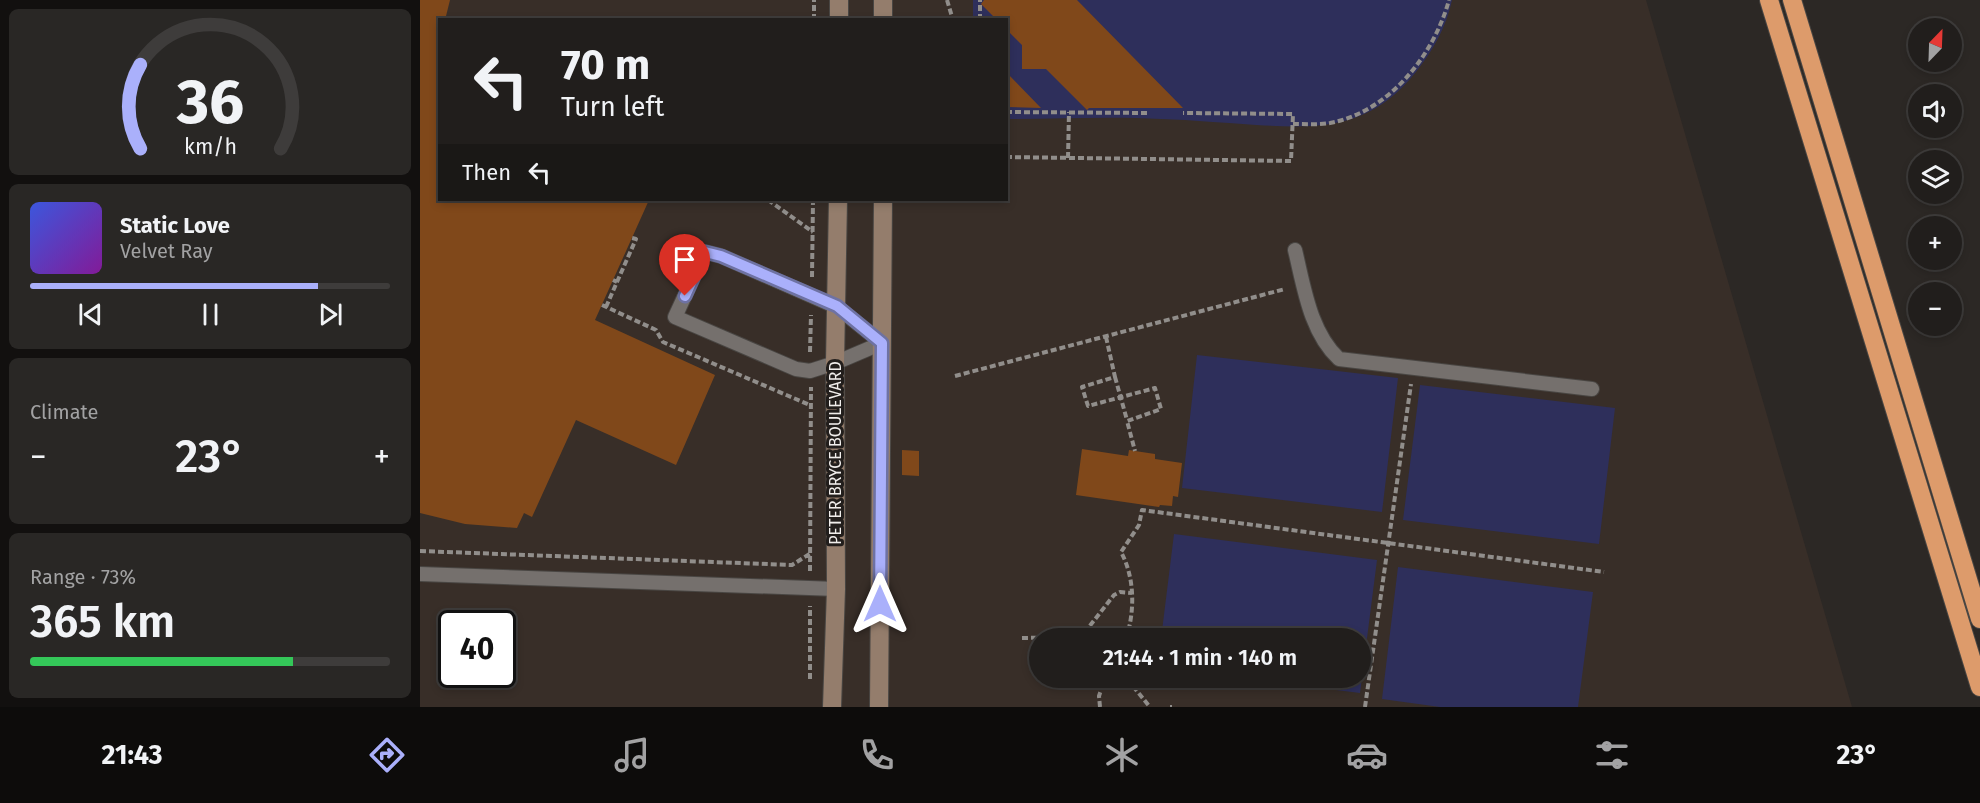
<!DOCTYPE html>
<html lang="en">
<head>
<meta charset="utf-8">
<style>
	body { margin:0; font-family:"Fira Sans",sans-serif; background:#292725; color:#f1f3f6; height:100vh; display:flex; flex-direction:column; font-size:22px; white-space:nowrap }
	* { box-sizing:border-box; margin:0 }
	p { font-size:20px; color:#a2a2a3 }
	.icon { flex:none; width:33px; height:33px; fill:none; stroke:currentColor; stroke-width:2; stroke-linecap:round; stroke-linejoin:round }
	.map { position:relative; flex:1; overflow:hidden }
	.panel { display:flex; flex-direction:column; gap:9px; padding:9px; background:#12100f; width:420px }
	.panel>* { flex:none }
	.guide { position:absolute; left:18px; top:18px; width:570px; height:183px; border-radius:0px; box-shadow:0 3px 9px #0003,0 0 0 2px #3e3c3b; background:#211e1c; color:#f1f3f6; overflow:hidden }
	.needle { width:39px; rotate:23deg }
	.fabs { position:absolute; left:1488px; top:18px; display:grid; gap:12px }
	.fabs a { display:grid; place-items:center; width:54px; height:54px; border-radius:50%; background:#211e1c; box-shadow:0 3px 9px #0003,0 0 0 2px #3e3c3b; font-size:30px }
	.speed { position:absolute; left:18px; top:610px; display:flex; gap:12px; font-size:30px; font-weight:700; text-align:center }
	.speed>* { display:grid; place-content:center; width:78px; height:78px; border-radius:50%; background:#211e1c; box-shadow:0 3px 9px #0003,0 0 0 2px #3e3c3b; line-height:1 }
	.speed .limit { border:3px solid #111; border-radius:9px; background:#fff; color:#111 }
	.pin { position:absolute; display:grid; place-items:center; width:51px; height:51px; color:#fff; margin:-62px -26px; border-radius:50% 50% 50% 0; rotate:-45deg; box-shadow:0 0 6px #0007 }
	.pin .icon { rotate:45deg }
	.me { position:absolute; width:66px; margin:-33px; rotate:0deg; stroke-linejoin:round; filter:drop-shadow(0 0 4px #0008) }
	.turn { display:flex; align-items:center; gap:21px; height:126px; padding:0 24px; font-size:27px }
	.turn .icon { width:78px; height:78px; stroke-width:2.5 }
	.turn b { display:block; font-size:42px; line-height:51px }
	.then { display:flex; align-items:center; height:57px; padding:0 24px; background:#0003; gap:12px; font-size:22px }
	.big { font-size:45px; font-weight:600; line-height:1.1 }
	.panel .widget { flex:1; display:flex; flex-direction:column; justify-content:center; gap:9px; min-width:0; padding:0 21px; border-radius:9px; background:#292725 }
	.panel .dial { align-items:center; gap:0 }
	.dial svg { height:156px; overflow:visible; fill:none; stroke:#3e3c3b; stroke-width:7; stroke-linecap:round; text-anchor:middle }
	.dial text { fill:#f1f3f6; stroke:none }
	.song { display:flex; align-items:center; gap:18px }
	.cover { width:72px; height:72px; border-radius:9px; background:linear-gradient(135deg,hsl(230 70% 55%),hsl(290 70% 35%)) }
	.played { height:6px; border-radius:3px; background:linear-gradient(90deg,#aab0fb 80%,#3e3c3b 80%) }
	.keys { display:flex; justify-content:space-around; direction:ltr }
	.heat { display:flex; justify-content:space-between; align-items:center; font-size:33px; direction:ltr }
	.charge { height:9px; border-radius:4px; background:linear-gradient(90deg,#34c759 73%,#3e3c3b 0) }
	.trip { position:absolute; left:609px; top:628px; width:342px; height:60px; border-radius:30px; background:#211e1c; box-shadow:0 3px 9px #0003,0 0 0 2px #3e3c3b; font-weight:600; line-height:60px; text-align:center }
	.tab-bar { display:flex; height:96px; justify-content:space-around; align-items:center; background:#0d0c0b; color:#a2a2a3 }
	.tab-bar .icon { width:42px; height:42px }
	.tab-bar .current { color:#aab0fb }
	.tab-bar b { font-size:27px; color:#f1f3f6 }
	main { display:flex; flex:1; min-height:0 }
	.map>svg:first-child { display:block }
	.built { fill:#382e28; fill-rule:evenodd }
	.green { fill:#2e2f5b }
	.building { fill:#80481a }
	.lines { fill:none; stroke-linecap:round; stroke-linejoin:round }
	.lane-casing { stroke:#494643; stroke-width:16 }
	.secondary-casing { stroke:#494643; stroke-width:20 }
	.highway-casing { stroke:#494643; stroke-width:20 }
	.path { stroke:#918e8b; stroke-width:4; stroke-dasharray:6 3; stroke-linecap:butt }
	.lane { stroke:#75706d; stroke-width:14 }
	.secondary { stroke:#947d6c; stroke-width:18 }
	.highway { stroke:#dd9b6b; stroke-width:18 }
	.route-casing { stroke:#6e72a3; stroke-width:15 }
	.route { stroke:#aab0fb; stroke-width:10 }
	.labels { text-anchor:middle; stroke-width:6; stroke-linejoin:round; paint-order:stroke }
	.street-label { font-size:16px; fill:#f1eeec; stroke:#221e1c }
</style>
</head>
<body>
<main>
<section class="panel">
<div class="widget dial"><svg viewBox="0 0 100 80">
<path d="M14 69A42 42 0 1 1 86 69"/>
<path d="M14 69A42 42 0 0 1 14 26" stroke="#aab0fb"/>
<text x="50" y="56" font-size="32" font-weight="700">36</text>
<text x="50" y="72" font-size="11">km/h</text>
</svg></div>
<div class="widget">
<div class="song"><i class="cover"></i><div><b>Static Love</b><p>Velvet Ray</p></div></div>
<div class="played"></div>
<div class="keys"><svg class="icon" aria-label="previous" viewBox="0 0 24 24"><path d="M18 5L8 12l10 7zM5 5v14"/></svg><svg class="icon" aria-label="pause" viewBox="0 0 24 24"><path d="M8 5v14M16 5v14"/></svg><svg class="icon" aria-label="next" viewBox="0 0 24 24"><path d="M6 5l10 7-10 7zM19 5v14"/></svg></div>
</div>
<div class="widget"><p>Climate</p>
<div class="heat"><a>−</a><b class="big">23°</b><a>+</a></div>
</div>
<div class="widget"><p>Range · 73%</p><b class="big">365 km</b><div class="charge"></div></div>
</section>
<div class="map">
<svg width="1560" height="707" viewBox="0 0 1560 707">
	<rect width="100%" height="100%" fill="#2c2825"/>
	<!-- built -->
	<path class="built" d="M0 0H1226L1432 707H0ZM20 20H586V200H20ZM32 624H82V675H32ZM620 639H940V678H620Z"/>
	<!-- green -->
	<path class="green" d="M553 0H1032C1026 28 1013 50 996 72 951 128 903 129 836 125 805 123 773 120 741 119 690 116 638 119 587 119L586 20H553Z
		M777 355 978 378 962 512 762 488Z
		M1000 385 1195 408 1179 544 983 520Z
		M754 534 957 560 940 693 821 678H940V639H741Z
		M978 567 1173 592 1158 707H1020L962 699Z"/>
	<!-- building -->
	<path class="building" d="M0 0H30L25 20H20V32L16 39 20 40V200H229L175 320 295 375 256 465 156 420 112 517 104 513 97 528 45 524 0 513Z
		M564 0H657L763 108H669L667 110 626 69H602V45L586 29V20H577L561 4Z
		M586 72 621 108 586 107Z
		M662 449 708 456 709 450 715 451 735 454V459L762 463 758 497 753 496 752 506 740 505 739 507 656 495Z
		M482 450 499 451V476L482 475Z"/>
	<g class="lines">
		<!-- lane casing -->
		<g class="lane-casing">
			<path id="lane" d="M875 250C884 287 890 332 919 359L1172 389
				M285 252 301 256 417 307 462 343 415 363 390 371 376 369 255 317Z
				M0 574 416 589"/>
		</g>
		<!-- secondary casing -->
		<g class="secondary-casing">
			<path id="secondary" d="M419 20V0
				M463 20V0
				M412 707 416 589 415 363 418 200
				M459 707 463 200"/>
		</g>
		<!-- highway casing -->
		<g class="highway-casing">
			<path id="highway" d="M1349 0 1560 687
				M1372 0 1560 619"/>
		</g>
		<!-- path -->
		<path class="path" d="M527 0 533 20
			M394 20V0
			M560 20V0
			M586 112 727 113
			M873 124C885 124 898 125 910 123 969 112 1014 55 1029 0
			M586 157 871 161 873 114 763 113
			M648 158 649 112
			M348 200 393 232
			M392 277 393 200
			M197 282 216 239 212 238
			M182 305 236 330 243 342 392 406
			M186 307 197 282 193 280
			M686 337 695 377 662 387 668 406 735 388 741 409 707 421 715 451
			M390 352 391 315
			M535 376 865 289
			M695 377 707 420
			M0 551 372 565 391 553
			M390 571 391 387
			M602 638 654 637 665 632 694 595 700 592 712 593
			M706 639C715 611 715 578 701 552L719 525 722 510 1184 572
			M710 678 712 685 730 707
			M390 679V606
			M680 707 679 696 685 678
			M750 707H752
			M945 707 991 384"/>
		<!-- lane -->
		<use href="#lane" class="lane"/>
		<!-- secondary -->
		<use href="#secondary" class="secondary"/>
		<!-- highway -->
		<use href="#highway" class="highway"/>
	</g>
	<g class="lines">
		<!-- route casing -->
		<g class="route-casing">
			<path id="route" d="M265 296 285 252 301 256 417 306 462 343 460 604"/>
		</g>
		<!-- route -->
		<use href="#route" class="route"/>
	</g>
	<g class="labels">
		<!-- street labels -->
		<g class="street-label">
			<text transform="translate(415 453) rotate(-90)" y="6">PETER BRYCE BOULEVARD</text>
		</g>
	</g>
</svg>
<div class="fabs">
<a><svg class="needle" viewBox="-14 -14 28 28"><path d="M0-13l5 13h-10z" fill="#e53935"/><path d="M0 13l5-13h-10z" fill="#a2a2a3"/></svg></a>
<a><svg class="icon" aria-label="sound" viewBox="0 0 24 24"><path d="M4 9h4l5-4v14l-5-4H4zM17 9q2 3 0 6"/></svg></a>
<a><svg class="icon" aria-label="layers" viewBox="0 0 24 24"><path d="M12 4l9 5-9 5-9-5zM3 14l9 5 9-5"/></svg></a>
<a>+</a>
<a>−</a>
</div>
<div class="speed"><div class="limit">40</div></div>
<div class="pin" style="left:265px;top:296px;background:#d93025"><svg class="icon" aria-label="arrive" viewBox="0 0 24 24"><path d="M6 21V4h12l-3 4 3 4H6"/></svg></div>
<svg class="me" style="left:460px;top:604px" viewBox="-20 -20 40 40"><path d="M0-17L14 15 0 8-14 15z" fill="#aab0fb" stroke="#fff" stroke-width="4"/></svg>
<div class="trip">21:44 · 1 min · 140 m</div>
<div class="guide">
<div class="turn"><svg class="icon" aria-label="left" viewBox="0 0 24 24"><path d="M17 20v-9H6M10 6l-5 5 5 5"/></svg><div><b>70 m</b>Turn left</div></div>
<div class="then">Then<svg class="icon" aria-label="left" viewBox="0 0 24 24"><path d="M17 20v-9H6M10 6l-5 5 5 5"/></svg></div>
</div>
</div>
</main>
<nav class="tab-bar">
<b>21:43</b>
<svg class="icon current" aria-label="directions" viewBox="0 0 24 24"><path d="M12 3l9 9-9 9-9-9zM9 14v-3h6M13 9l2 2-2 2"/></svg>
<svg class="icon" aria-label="music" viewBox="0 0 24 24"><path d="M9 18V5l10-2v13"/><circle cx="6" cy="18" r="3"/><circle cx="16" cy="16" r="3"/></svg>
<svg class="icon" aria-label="phone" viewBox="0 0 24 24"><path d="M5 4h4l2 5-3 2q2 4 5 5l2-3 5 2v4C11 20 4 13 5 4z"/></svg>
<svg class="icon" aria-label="climate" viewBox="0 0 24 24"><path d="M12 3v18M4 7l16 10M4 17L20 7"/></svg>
<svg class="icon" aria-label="car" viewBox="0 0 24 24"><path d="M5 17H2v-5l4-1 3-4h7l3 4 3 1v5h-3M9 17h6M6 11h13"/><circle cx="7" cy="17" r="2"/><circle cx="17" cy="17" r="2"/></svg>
<svg class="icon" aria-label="filters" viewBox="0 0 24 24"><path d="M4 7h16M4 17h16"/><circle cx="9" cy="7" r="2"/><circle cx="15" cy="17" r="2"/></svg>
<b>23°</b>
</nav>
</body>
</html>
